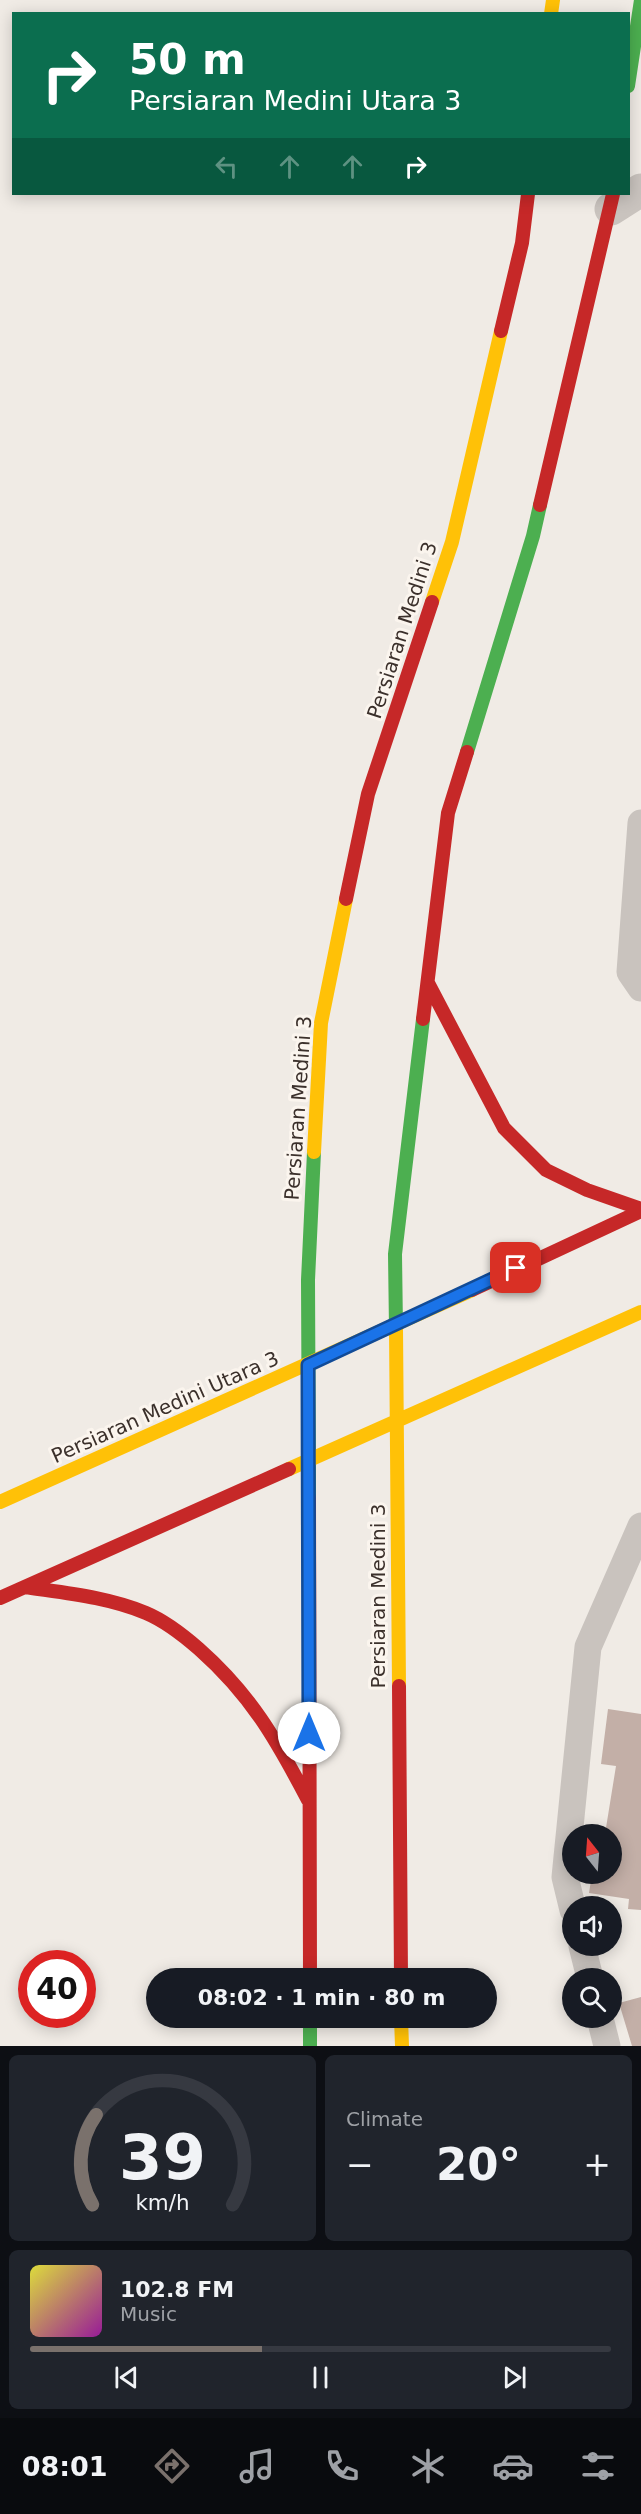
<!DOCTYPE html>
<html lang="en">
<head>
<meta charset="utf-8">
<style>
	body { margin:0; font-family:"DejaVu Sans",sans-serif; background:#20242c; color:#f1f3f6; height:100vh; display:flex; flex-direction:column; font-size:22px; white-space:nowrap }
	* { box-sizing:border-box; margin:0 }
	p { font-size:20px; color:#9ea1a6 }
	.icon { flex:none; width:33px; height:33px; fill:none; stroke:currentColor; stroke-width:2; stroke-linecap:round; stroke-linejoin:round }
	.map { position:relative; height:2046px; overflow:hidden }
	.details { display:flex; flex-direction:column; gap:9px; padding:9px; background:#0d0f14; flex:1 }
	.details>* { flex:none }
	.banner { position:absolute; left:12px; top:12px; width:618px; height:183px; border-radius:0px; box-shadow:0 3px 15px #0003; background:#0b6e4f; color:#fff; overflow:hidden }
	.needle { width:39px; rotate:343deg }
	.fabs { position:absolute; left:562px; top:1824px; display:grid; gap:12px }
	.fabs a { display:grid; place-items:center; width:60px; height:60px; border-radius:50%; background:#171b24; box-shadow:0 3px 15px #0003; font-size:30px }
	.speed { position:absolute; left:18px; top:1950px; display:flex; gap:12px; font-size:30px; font-weight:700; text-align:center }
	.speed>* { display:grid; place-content:center; width:78px; height:78px; border-radius:50%; background:#171b24; box-shadow:0 3px 15px #0003; line-height:1 }
	.speed .limit { border:9px solid #d22; background:#fff; color:#111 }
	.pin { position:absolute; display:grid; place-items:center; width:51px; height:51px; color:#fff; margin:-26px; border-radius:12px; box-shadow:0 3px 9px #0006 }
	.me { position:absolute; width:66px; margin:-33px; rotate:0deg; stroke-linejoin:round; filter:drop-shadow(0 0 4px #0008) }
	.turn { display:flex; align-items:center; gap:21px; height:126px; padding:0 18px; font-size:27px }
	.turn .icon { width:78px; height:78px; stroke-width:2.5 }
	.turn b { display:block; font-size:42px; line-height:51px }
	.lanes { display:flex; align-items:center; height:57px; padding:0 18px; background:#0003; justify-content:center; gap:30px; direction:ltr }
	.lanes .off { opacity:.35 }
	.big { font-size:45px; font-weight:700; line-height:1.1 }
	.details .card { flex:1; display:flex; flex-direction:column; justify-content:center; gap:9px; min-width:0; padding:0 21px; border-radius:9px; background:#20242c }
	.details .dial { align-items:center; gap:0 }
	.dial svg { height:156px; overflow:visible; fill:none; stroke:#363941; stroke-width:7; stroke-linecap:round; text-anchor:middle }
	.dial text { fill:#f1f3f6; stroke:none }
	.song { display:flex; align-items:center; gap:18px }
	.cover { width:72px; height:72px; border-radius:9px; background:linear-gradient(135deg,hsl(60 70% 55%),hsl(300 70% 35%)) }
	.played { height:6px; border-radius:3px; background:linear-gradient(90deg,#7a716c 40%,#363941 40%) }
	.keys { display:flex; justify-content:space-around; direction:ltr }
	.heat { display:flex; justify-content:space-between; align-items:center; font-size:33px; direction:ltr }
	.details .tiles { flex:1; display:grid; gap:9px; grid-template-columns:1fr 1fr }
	.card:last-child { grid-column:span 2 }
	.trip { position:absolute; left:146px; top:1968px; width:351px; height:60px; border-radius:30px; background:#171b24; box-shadow:0 3px 15px #0003; font-weight:700; line-height:60px; text-align:center }
	.tab-bar { display:flex; height:96px; justify-content:space-around; align-items:center; background:#090b0e; color:#9ea1a6 }
	.tab-bar .icon { width:42px; height:42px }
	.tab-bar .on { color:#7a716c }
	.tab-bar b { font-size:27px; color:#f1f3f6 }
	.map>svg:first-child { display:block }
	.building { fill:#c3afa7 }
	.lines { fill:none; stroke-linecap:round; stroke-linejoin:round }
	.lane { stroke:#c9c3be; stroke-width:27 }
	.street { stroke:#c9c3be; stroke-width:33 }
	.fast { stroke:#4caf50; stroke-width:14 }
	.slow { stroke:#ffc107; stroke-width:14 }
	.jam { stroke:#c62828; stroke-width:14 }
	.route-casing { stroke:#114b97; stroke-width:15 }
	.route { stroke:#1a73e8; stroke-width:10 }
	.labels { text-anchor:middle; stroke-width:6; stroke-linejoin:round; paint-order:stroke }
	.street-label { font-size:20px; fill:#3b302b; stroke:#fbf5ee }
</style>
</head>
<body>
<div class="map">
<svg width="641" height="2046" viewBox="0 0 641 2046">
	<rect width="100%" height="100%" fill="#f0ebe5"/>
	<!-- building -->
	<path class="building" d="M608 1709 641 1714V1910L628 1909 629 1899 589 1893 592 1874H612V1834H605L616 1766 601 1764Z
		M641 1997V2046H632L619 2003Z"/>
	<g class="lines">
		<!-- lane -->
		<path class="lane" d="M641 823 630 972 641 988
			M573 1910 565 1877 588 1647 641 1526
			M582 1946 590 1978
			M600 2018 607 2046"/>
		<!-- street -->
		<path class="street" d="M611 209 641 190"/>
		<!-- fast -->
		<path class="fast" d="M628 86 641 0
			M467 752 533 536 540 505
			M396 1329 395 1254 423 1019
			M309 1498 308 1280 314 1152
			M310 2018V2046"/>
		<!-- slow -->
		<path class="slow" d="M551 14 553 0
			M432 602 452 542 501 331
			M314 1152 321 1023 346 899
			M396 1329 399 1686
			M289 1469 641 1312
			M0 1502 472 1290
			M401 2018 402 2046"/>
		<!-- jam -->
		<path class="jam" d="M501 331 522 243 528 194
			M540 505 613 194
			M346 899 368 794 432 602
			M428 983 504 1128 546 1170 587 1190 641 1209
			M423 1019 448 813 467 752
			M472 1290 641 1211
			M309 1498 310 1978
			M25 1587C65 1593 108 1597 146 1613 165 1621 183 1635 199 1649 251 1695 276 1739 308 1800
			M0 1598 289 1469
			M399 1686 401 1978"/>
	</g>
	<g class="lines">
		<!-- route casing -->
		<g class="route-casing">
			<path id="route" d="M309 1733 308 1365 516 1268"/>
		</g>
		<!-- route -->
		<use href="#route" class="route"/>
	</g>
	<g class="labels">
		<!-- street labels -->
		<g class="street-label">
			<text transform="translate(402 630) rotate(-72)" y="7">Persiaran Medini 3</text>
			<text transform="translate(298 1108) rotate(-86)" y="7">Persiaran Medini 3</text>
			<text transform="translate(165 1407) rotate(-24)" y="7">Persiaran Medini Utara 3</text>
			<text transform="translate(378 1596) rotate(-90)" y="7">Persiaran Medini 3</text>
		</g>
	</g>
</svg>
<div class="fabs">
<a><svg class="needle" viewBox="-14 -14 28 28"><path d="M0-13l5 13h-10z" fill="#e53935"/><path d="M0 13l5-13h-10z" fill="#9ea1a6"/></svg></a>
<a><svg class="icon" aria-label="sound" viewBox="0 0 24 24"><path d="M4 9h4l5-4v14l-5-4H4zM17 9q2 3 0 6"/></svg></a>
<a><svg class="icon" aria-label="search" viewBox="0 0 24 24"><circle cx="10" cy="10" r="6"/><path d="M15 15l6 6"/></svg></a>
</div>
<div class="speed"><div class="limit">40</div></div>
<div class="pin" style="left:516px;top:1268px;background:#d93025"><svg class="icon" aria-label="arrive" viewBox="0 0 24 24"><path d="M6 21V4h12l-3 4 3 4H6"/></svg></div>
<svg class="me" style="left:309px;top:1733px" viewBox="-20 -20 40 40"><circle r="19" fill="#fff"/><path d="M0-13L10 11 0 6-10 11z" fill="#1a73e8"/></svg>
<div class="trip">08:02 · 1 min · 80 m</div>
<div class="banner">
<div class="turn"><svg class="icon" aria-label="right" viewBox="0 0 24 24"><path d="M7 20v-9h11M14 6l5 5-5 5"/></svg><div><b>50 m</b>Persiaran Medini Utara 3</div></div>
<div class="lanes"><svg class="icon off" aria-label="left" viewBox="0 0 24 24"><path d="M17 20v-9H6M10 6l-5 5 5 5"/></svg><svg class="icon off" aria-label="ahead" viewBox="0 0 24 24"><path d="M12 20V5M6 11l6-6 6 6"/></svg><svg class="icon off" aria-label="ahead" viewBox="0 0 24 24"><path d="M12 20V5M6 11l6-6 6 6"/></svg><svg class="icon" aria-label="right" viewBox="0 0 24 24"><path d="M7 20v-9h11M14 6l5 5-5 5"/></svg></div>
</div>
</div>
<section class="details">
<div class="tiles">
<div class="card dial"><svg viewBox="0 0 100 80">
<path d="M14 69A42 42 0 1 1 86 69"/>
<path d="M14 69A42 42 0 0 1 16 23" stroke="#7a716c"/>
<text x="50" y="56" font-size="32" font-weight="700">39</text>
<text x="50" y="72" font-size="11">km/h</text>
</svg></div>
<div class="card"><p>Climate</p>
<div class="heat"><a>−</a><b class="big">20°</b><a>+</a></div>
</div>
<div class="card">
<div class="song"><i class="cover"></i><div><b>102.8 FM</b><p>Music</p></div></div>
<div class="played"></div>
<div class="keys"><svg class="icon" aria-label="previous" viewBox="0 0 24 24"><path d="M18 5L8 12l10 7zM5 5v14"/></svg><svg class="icon" aria-label="pause" viewBox="0 0 24 24"><path d="M8 5v14M16 5v14"/></svg><svg class="icon" aria-label="next" viewBox="0 0 24 24"><path d="M6 5l10 7-10 7zM19 5v14"/></svg></div>
</div>
</div>
</section>
<nav class="tab-bar">
<b>08:01</b>
<svg class="icon on" aria-label="directions" viewBox="0 0 24 24"><path d="M12 3l9 9-9 9-9-9zM9 14v-3h6M13 9l2 2-2 2"/></svg>
<svg class="icon" aria-label="music" viewBox="0 0 24 24"><path d="M9 18V5l10-2v13"/><circle cx="6" cy="18" r="3"/><circle cx="16" cy="16" r="3"/></svg>
<svg class="icon" aria-label="phone" viewBox="0 0 24 24"><path d="M5 4h4l2 5-3 2q2 4 5 5l2-3 5 2v4C11 20 4 13 5 4z"/></svg>
<svg class="icon" aria-label="climate" viewBox="0 0 24 24"><path d="M12 3v18M4 7l16 10M4 17L20 7"/></svg>
<svg class="icon" aria-label="car" viewBox="0 0 24 24"><path d="M5 17H2v-5l4-1 3-4h7l3 4 3 1v5h-3M9 17h6M6 11h13"/><circle cx="7" cy="17" r="2"/><circle cx="17" cy="17" r="2"/></svg>
<svg class="icon" aria-label="filters" viewBox="0 0 24 24"><path d="M4 7h16M4 17h16"/><circle cx="9" cy="7" r="2"/><circle cx="15" cy="17" r="2"/></svg>
</nav>
</body>
</html>
